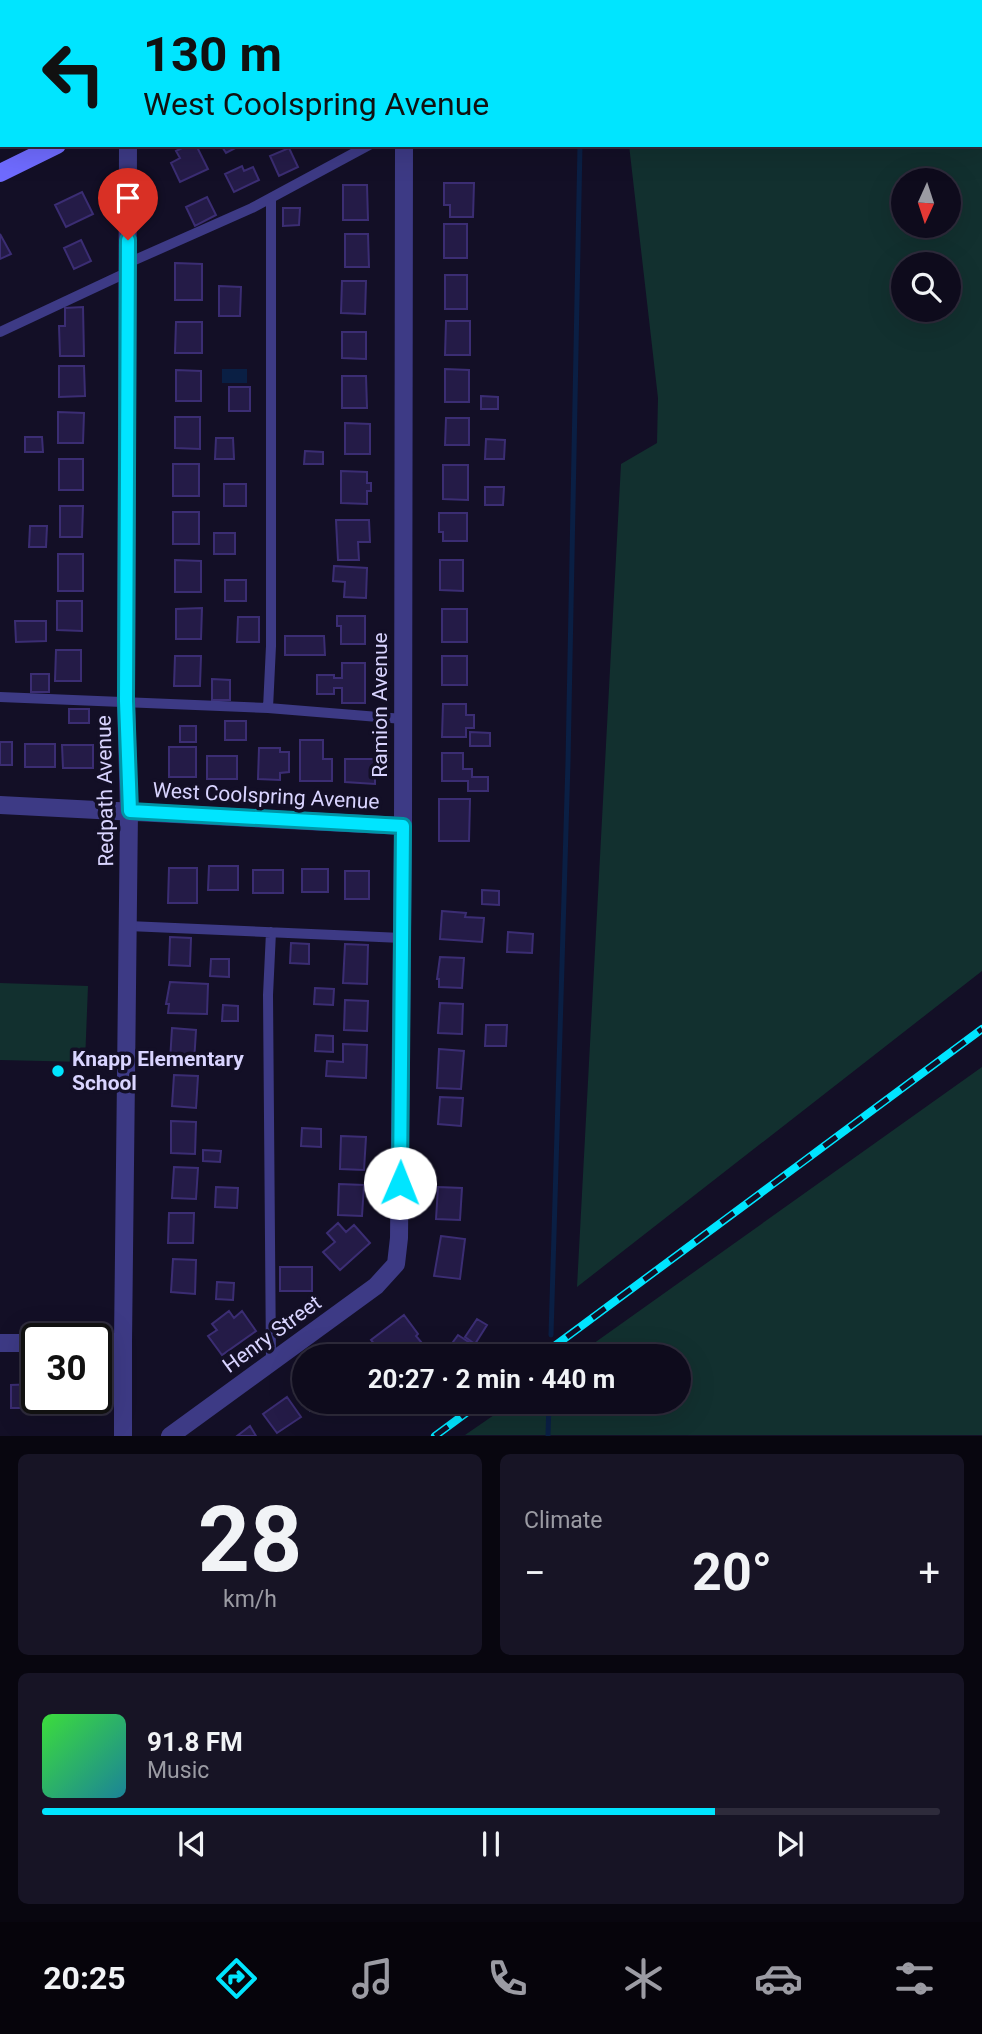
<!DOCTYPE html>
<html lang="en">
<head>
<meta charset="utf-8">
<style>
	body { margin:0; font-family:Roboto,sans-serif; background:#171425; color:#f1f3f6; height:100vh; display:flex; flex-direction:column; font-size:26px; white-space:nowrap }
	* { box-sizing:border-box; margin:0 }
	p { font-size:23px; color:#9b9ba3 }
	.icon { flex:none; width:38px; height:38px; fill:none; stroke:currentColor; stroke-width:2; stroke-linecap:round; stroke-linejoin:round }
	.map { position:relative; height:1436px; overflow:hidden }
	.sheet { display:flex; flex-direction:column; gap:18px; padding:18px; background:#08060f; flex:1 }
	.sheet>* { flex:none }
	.banner { position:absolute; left:0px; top:0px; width:984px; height:147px; box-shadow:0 7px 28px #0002,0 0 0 2px #2e2b3b; background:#00e5ff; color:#111; overflow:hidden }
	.needle { width:46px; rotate:183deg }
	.buttons { position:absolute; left:891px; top:168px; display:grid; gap:14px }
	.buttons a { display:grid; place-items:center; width:70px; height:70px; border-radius:50%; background:#0e0b1c; box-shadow:0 7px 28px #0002,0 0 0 2px #2e2b3b; font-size:35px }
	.speed { position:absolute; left:21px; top:1323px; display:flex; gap:14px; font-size:35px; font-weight:700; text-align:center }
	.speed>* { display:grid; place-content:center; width:91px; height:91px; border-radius:50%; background:#0e0b1c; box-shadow:0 7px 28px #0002,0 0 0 2px #2e2b3b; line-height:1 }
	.speed .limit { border:4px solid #111; border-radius:10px; background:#fff; color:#111 }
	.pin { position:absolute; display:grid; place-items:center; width:60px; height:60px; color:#fff; margin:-72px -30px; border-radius:50% 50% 50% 0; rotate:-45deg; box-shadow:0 0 7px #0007 }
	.pin .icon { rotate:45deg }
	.me { position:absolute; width:77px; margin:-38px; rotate:1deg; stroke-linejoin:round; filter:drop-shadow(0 0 5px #0008) }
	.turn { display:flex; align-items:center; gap:24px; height:147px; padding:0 28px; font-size:32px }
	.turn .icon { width:91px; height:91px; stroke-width:2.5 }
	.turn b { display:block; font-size:49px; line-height:60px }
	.big { font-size:52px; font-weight:700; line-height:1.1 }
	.sheet .tile { flex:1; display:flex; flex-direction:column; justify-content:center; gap:10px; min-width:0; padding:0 24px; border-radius:10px; background:#171425 }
	.sheet .dial { align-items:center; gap:0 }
	.dial b { font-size:91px; line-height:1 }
	.song { display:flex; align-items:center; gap:21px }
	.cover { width:84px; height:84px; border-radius:10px; background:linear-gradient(135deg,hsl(120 70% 55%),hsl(190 70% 35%)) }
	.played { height:7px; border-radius:4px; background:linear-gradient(90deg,#00e5ff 75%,#2e2b3b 75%) }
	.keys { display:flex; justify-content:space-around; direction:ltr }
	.heat { display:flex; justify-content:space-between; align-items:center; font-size:38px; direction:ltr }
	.sheet .tiles { flex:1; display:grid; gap:18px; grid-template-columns:1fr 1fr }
	.tile:last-child { grid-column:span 2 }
	.trip { position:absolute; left:292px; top:1344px; width:399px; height:70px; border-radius:35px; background:#0e0b1c; box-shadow:0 7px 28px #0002,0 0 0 2px #2e2b3b; font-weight:700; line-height:70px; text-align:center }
	.tabs { display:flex; height:112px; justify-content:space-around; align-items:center; background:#06040b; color:#9b9ba3 }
	.tabs .icon { width:49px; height:49px }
	.tabs .on { color:#00e5ff }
	.tabs b { font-size:32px; color:#f1f3f6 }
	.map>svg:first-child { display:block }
	.green { fill:#12302f; fill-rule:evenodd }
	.water { fill:#0a1f44 }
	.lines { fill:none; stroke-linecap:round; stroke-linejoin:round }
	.stream { stroke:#0a1f44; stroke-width:5 }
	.building { fill:#241b47; stroke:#3b2d73; stroke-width:2 }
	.lane { stroke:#3d3a85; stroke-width:10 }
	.street { stroke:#3d3a85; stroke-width:18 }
	.secondary { stroke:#6f6bff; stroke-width:18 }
	.rail-casing { stroke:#00e5ff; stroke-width:8 }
	.rail { stroke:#130f26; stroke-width:5; stroke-dasharray:16; stroke-linecap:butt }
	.route-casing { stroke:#0095a6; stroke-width:18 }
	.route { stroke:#00e5ff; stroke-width:12 }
	.poi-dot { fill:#00e5ff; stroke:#130f26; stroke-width:2.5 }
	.labels { text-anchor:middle; stroke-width:7; stroke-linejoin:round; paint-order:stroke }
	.street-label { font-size:21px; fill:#d9d4ff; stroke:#130f26 }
	.poi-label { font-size:21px; font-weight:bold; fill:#d9d4ff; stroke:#130f26; text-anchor:start }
</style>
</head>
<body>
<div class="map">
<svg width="982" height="1436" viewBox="0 0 982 1436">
	<rect width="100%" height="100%" fill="#130f26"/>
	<!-- green -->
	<path class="green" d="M623 0H982V971L577 1287 621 464 657 443 658 398 629 145H982V2H623ZM903 180H948V226H903ZM903 264H948V310H903Z
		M0 983 88 986 85 1062 0 1060Z
		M982 1067V1435H465L513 1402H679V1356H576Z"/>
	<!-- water -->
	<path class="water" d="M222 369H247V383H222Z"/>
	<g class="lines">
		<!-- stream -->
		<path class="stream" d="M583 2V0
			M551 1335 568 762 580 145
			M548 1436 549 1402"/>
	</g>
	<!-- building -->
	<path class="building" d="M188 145H196L208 169 180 182 171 163 180 158 176 151Z
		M221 145H241L226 153Z
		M289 148 298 167 279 176 270 156Z
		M242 166 244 171 253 167 259 180 234 192 225 174Z
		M444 183H474L473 217H450V205H444Z
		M343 185H367L368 220H343Z
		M82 192 93 214 66 227 55 205Z
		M207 197 216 215 195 226 186 207Z
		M283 208H300L299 225 283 226Z
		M444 224H467V258H444Z
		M0 234 11 254 0 259Z
		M345 234H368L369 267H345Z
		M81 240 91 261 74 269 64 248Z
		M175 263 202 264V300H175Z
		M445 275H467V309H445Z
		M342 281H366L365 314 341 313Z
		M219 286 241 287 240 316H219Z
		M83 307 84 356H60L59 326H65V308Z
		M446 321H470V355H445Z
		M176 322H202V353H175Z
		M342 332H366V359L342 358Z
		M59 366H84L85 396 59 397Z
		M445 369 469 370V402H445Z
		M176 370 201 371V401H176Z
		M342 376H366L367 408H342Z
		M229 387H250V411H229Z
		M481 396 498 397V409H481Z
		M58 412 84 413 83 443H58Z
		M175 417H200V449L175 448Z
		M446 418H469V445H445Z
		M345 423 370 424V454H345Z
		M25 437H42L43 452H25Z
		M216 438H233L234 459H215Z
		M486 439 505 440 504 459H485Z
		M305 451 323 452V464H304Z
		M59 459H83V490H59Z
		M173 464H199V496H173Z
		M443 465H468V500L443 499Z
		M341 471 367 472V483H371V491H367V504L341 503Z
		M224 484H246V506H224Z
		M485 487H504L503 505H485Z
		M60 506H83L82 537H60Z
		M173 512H199V544H173Z
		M439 513H467V541H443V532H439Z
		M336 520H369L370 542H358L359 560H338Z
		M30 526H47L46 547H29Z
		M214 533H235V554H214Z
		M58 554H83V591H58Z
		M175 560 201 561V592H175Z
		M440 560H463V591L440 590Z
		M334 566 367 568 366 598 344 597 345 582 333 581Z
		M225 580H246V601H225Z
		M57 601H82V631L57 630Z
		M202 608 201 639H176V609Z
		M442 609H467V642H442Z
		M337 616H365V644H341V626H337Z
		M238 617H259V642H237Z
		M15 621H46V641L16 642Z
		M285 636H324L325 655H285Z
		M56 650H81V681H55Z
		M175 656H201L200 686H174Z
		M442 656H467V685H442Z
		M342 663H365V703H342V688H334V694H317V675H334V678H342Z
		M31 674H49V692H31Z
		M212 679 230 680V700H212Z
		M443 704H466V715H474V728H466V737H442Z
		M69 709H89V723H69Z
		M225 721H246V740H225Z
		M180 726H196V742H180Z
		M470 732 490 733V746H470Z
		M300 740H323V759H332V781H300Z
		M0 742H12V765H0Z
		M25 744H55V767H25Z
		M62 745H93V768H63Z
		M169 747H196V777H169Z
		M259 748H280V752H289V772L280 773V780L258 779Z
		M442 753H463V769H472V777H488V791H468V781H442Z
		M207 756H237V779H207Z
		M345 759H375V784L345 782Z
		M439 799H470L469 841H439Z
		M209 866H238V890H208Z
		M169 868H197V903H168Z
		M302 869H328V892H302Z
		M253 870H283V893H253Z
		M345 871H369V899H345Z
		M482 890 499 891V905L482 904Z
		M442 911 466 913 465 917 484 918 482 942 440 939Z
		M508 932 533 934 532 953 507 952Z
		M170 937 191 938 190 966 169 965Z
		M291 943 309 944V964L290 963Z
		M345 944 368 945 367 984 343 983Z
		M440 957 464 958 462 988 439 987V979H437Z
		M211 959H229V977L210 976Z
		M170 982 208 984 207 1014 168 1013 169 1004H166Z
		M315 988 334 989 333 1005 314 1004Z
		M345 1000 368 1001 367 1031 344 1030Z
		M440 1003 463 1004 462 1034 438 1033Z
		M223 1005 238 1006V1021H222Z
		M486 1025H507L506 1046H485Z
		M172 1028 196 1030 194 1063 170 1061Z
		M316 1035 333 1036V1052L315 1051Z
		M343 1044 367 1045 366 1078 326 1076 327 1061 343 1062Z
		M439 1049 464 1051 461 1089 437 1088Z
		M174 1075 198 1076 196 1108 172 1106Z
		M440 1097 463 1098 461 1126 438 1124Z
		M171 1121 196 1122 195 1154 171 1153Z
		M302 1128 321 1129V1147L301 1146Z
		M341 1136 366 1137 364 1170 340 1169Z
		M203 1150 221 1151 220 1162 203 1161Z
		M174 1167 198 1168 196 1199 172 1198Z
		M339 1184 364 1185 362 1216 338 1215Z
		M216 1187 238 1188 237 1208 215 1207Z
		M438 1187 462 1188 460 1220 436 1219Z
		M169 1213H194L193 1243H168Z
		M338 1223 346 1232 354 1225 370 1243 340 1270 323 1252 335 1242 327 1233Z
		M441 1236 465 1239 460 1279 434 1276Z
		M173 1259 196 1260 195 1294 171 1292Z
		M280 1267H312V1291H280Z
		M217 1282 234 1283 233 1300 216 1299Z
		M229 1311 234 1318 242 1311 256 1331 222 1355 208 1336 217 1330 212 1324Z
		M404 1315 418 1334 416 1336 422 1343 405 1356H384L371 1340Z
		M477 1319 487 1325 475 1344 465 1337Z
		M458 1335 473 1345 468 1352 453 1342Z
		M369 1348 375 1356H357Z
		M37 1384V1398H48V1408H11V1385Z
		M304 1391V1402H324L310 1411 299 1395Z
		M287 1397 301 1417 277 1433 263 1414Z
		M56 1398H89V1410H56Z
		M250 1426 256 1436H237Z"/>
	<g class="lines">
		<!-- lane -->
		<path class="lane" d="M0 19 2 18
			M128 263 252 208 369 145
			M0 332 128 272
			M0 697 268 708 271 646V198
			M268 708 403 719
			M128 926 402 938
			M271 932 268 995 271 1362"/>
		<!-- street -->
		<path class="street" d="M2 0 3 2
			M404 2V0
			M0 805 403 826
			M96 1342H123
			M0 1343H37
			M123 1436V1342L129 811 126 701 128 145
			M170 1436 376 1286 396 1264 399 1238 403 826 404 145"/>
		<!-- secondary -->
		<path class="secondary" d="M342 2 346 0
			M0 173 57 145"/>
		<!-- rail casing -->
		<g class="rail-casing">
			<path id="rail" d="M541 1356 982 1029
				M435 1436 481 1402"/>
		</g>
		<!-- rail -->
		<use href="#rail" class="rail"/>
	</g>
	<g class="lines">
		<!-- route casing -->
		<g class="route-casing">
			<path id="route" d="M128 240 126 701 130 811 403 826 400 1183"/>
		</g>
		<!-- route -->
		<use href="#route" class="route"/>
	</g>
	<!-- markers -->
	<circle class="poi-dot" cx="58" cy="1071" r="7"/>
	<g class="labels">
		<!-- street labels -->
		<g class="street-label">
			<text transform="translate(380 705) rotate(-90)" y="7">Ramion Avenue</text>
			<text transform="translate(105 791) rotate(-91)" y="7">Redpath Avenue</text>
			<text transform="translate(266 796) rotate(3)" y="7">West Coolspring Avenue</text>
			<text transform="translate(272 1334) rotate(-36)" y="7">Henry Street</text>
		</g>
		<!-- poi labels -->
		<g class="poi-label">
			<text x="72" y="1066">Knapp Elementary<tspan x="72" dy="24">School</tspan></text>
		</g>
	</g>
</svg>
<div class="buttons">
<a><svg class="needle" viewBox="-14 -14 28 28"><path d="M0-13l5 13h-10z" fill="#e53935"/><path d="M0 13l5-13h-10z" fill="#9b9ba3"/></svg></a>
<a><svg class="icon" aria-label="search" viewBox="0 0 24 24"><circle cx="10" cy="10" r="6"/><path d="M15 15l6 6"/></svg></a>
</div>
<div class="speed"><div class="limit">30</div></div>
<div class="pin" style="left:128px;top:240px;background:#d93025"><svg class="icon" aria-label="arrive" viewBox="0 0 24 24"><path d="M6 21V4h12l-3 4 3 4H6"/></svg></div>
<svg class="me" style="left:400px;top:1183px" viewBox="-20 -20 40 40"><circle r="19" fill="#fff"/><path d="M0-13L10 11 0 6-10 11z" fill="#00e5ff"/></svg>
<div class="trip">20:27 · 2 min · 440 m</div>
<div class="banner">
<div class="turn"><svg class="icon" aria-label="left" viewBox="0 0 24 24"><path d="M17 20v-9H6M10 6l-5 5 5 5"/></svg><div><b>130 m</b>West Coolspring Avenue</div></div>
</div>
</div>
<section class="sheet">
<div class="tiles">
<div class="tile dial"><b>28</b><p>km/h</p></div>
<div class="tile"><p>Climate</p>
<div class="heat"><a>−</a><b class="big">20°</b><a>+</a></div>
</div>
<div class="tile">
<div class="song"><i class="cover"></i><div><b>91.8 FM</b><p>Music</p></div></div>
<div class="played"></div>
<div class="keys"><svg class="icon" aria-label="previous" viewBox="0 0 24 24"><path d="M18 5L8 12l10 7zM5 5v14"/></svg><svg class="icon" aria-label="pause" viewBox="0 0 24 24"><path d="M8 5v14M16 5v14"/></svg><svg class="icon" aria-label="next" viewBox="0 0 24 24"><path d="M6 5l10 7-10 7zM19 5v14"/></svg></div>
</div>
</div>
</section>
<nav class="tabs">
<b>20:25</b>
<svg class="icon on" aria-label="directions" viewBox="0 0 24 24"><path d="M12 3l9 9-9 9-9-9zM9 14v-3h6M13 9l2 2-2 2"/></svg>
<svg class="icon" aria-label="music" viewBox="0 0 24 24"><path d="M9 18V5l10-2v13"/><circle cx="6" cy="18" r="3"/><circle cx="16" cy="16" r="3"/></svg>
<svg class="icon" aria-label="phone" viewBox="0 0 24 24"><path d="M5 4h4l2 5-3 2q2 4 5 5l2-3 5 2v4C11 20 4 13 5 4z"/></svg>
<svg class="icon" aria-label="climate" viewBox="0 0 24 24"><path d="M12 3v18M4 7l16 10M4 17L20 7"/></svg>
<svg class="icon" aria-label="car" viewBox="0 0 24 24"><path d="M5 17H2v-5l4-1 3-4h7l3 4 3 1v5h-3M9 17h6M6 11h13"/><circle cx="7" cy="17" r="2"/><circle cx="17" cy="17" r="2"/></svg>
<svg class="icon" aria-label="filters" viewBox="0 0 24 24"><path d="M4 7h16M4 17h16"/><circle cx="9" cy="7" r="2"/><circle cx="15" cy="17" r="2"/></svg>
</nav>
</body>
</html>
